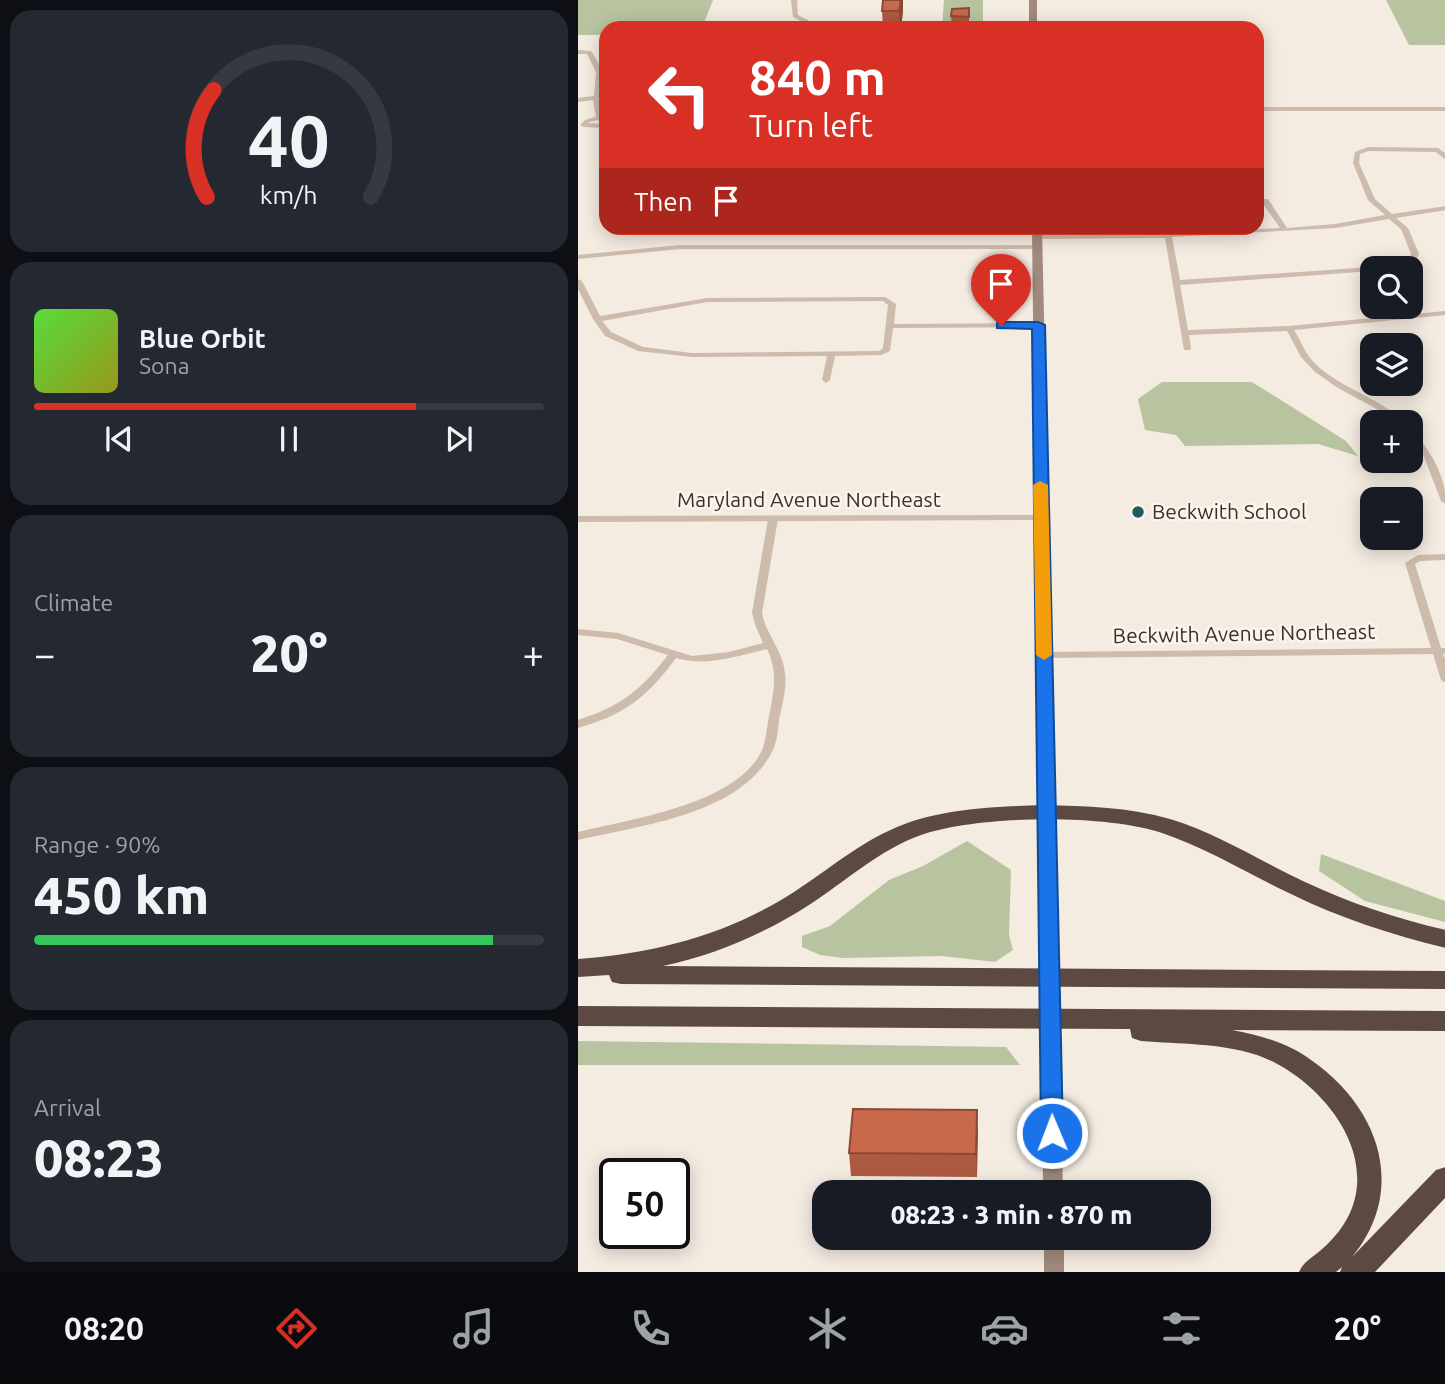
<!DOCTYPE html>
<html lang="en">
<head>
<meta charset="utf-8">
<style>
	body { margin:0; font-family:Ubuntu,sans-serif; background:#242831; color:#f1f3f6; height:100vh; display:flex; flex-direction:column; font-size:26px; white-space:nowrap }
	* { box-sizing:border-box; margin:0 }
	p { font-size:23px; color:#9ea1a6 }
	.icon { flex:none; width:38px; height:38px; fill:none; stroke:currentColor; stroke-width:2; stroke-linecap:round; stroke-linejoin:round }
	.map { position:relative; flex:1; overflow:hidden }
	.side { display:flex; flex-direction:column; gap:10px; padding:10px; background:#0d0f14; width:578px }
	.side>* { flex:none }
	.top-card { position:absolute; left:21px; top:21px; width:665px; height:214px; border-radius:21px; box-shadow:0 4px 18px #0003; background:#d93025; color:#fff; overflow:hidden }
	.fabs { position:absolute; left:782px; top:256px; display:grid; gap:14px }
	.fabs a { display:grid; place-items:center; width:63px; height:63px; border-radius:14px; background:#171b24; box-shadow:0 4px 18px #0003; font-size:35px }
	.speed { position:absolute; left:21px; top:1158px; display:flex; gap:14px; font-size:35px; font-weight:700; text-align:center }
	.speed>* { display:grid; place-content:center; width:91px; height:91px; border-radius:50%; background:#171b24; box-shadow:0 4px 18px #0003; line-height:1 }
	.speed .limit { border:4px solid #111; border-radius:10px; background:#fff; color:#111 }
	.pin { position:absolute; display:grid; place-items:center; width:60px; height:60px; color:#fff; margin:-72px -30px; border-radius:50% 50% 50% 0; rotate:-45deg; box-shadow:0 0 7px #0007 }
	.pin .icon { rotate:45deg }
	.me { position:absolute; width:77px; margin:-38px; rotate:359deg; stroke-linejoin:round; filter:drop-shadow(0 0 5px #0008) }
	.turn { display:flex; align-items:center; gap:24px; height:147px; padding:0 35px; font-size:32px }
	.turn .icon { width:91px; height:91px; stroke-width:2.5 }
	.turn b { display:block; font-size:49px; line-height:60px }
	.then { display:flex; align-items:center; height:66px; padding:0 35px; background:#0003; gap:14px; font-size:26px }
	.big { font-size:52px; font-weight:800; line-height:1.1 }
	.side .card { flex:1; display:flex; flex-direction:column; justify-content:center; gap:10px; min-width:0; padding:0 24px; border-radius:21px; background:#242831 }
	.side .dial { align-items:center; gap:0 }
	.dial svg { height:182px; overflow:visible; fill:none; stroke:#363941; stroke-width:7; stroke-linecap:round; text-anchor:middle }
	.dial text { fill:#f1f3f6; stroke:none }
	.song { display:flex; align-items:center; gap:21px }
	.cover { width:84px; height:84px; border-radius:10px; background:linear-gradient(135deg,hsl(110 70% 55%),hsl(60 70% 35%)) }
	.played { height:7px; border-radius:4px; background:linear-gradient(90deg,#d93025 75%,#363941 75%) }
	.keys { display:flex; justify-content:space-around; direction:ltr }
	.heat { display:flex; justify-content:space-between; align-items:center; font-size:38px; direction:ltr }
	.charge { height:10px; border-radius:5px; background:linear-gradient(90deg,#34c759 90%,#363941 0) }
	.trip { position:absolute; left:234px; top:1180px; width:399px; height:70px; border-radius:21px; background:#171b24; box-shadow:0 4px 18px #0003; font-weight:800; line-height:70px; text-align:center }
	.tabs { display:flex; height:112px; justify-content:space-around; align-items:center; background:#090b0e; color:#9ea1a6 }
	.tabs .icon { width:49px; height:49px }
	.tabs .active { color:#d93025 }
	.tabs b { font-size:32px; color:#f1f3f6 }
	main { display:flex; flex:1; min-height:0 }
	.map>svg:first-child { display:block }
	.green { fill:#b8c4a0 }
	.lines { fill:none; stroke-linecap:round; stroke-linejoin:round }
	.minor { fill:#cdbbac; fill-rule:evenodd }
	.tertiary { fill:#cdbbac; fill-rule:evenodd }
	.secondary { fill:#a18a7d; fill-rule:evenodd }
	.motorway { fill:#5c4a42; fill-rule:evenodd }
	.secondary-bridge { stroke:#a18a7d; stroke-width:18 }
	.wall { fill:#ac5a40 }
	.shaded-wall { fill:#8c4a34 }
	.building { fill:#c8694b; stroke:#8c4a34; stroke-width:2 }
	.route { fill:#1a73e8; stroke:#114b97; stroke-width:2 }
	.slow { fill:#f59e0b }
	.poi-dot { fill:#1f5a5e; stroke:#fbf5ee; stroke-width:2.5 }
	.labels { text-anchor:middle; stroke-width:5; stroke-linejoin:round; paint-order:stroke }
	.street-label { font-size:21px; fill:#3b302b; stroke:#fbf5ee }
	.poi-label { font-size:21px; fill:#3b302b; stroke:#fbf5ee; text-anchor:start }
</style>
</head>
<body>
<main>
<section class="side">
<div class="card dial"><svg viewBox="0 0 100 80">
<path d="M14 69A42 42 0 1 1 86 69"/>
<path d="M14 69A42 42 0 0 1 17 22" stroke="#d93025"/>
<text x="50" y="56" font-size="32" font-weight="700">40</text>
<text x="50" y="72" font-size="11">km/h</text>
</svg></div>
<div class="card">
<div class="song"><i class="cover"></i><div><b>Blue Orbit</b><p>Sona</p></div></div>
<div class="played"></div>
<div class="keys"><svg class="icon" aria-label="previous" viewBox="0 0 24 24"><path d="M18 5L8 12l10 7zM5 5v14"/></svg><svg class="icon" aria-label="pause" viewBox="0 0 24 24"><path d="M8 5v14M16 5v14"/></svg><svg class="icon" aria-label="next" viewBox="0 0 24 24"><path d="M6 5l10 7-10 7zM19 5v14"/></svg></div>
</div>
<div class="card"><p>Climate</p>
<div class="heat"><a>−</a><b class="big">20°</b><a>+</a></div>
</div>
<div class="card"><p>Range · 90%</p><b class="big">450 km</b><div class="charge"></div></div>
<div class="card"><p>Arrival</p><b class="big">08:23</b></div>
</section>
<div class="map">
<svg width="868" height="1272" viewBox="0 0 868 1272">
	<rect width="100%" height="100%" fill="#f4ebe1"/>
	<!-- green -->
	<path class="green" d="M0 0H135L124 28H28V35H0Z
		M366 0H405V21L410 23 402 28H364Z
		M808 0H867V45H831Z
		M584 382H674L768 441 780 456 740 444 607 446 598 435 567 430 560 399Z
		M389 841 433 870 431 935 435 950 417 962 364 956 265 958 242 955 224 947V936L252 926 311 880 345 866Z
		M743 854 867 901V922L787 901 741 871Z
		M0 1041 428 1047 442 1065H0Z"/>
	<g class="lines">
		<!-- minor -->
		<path class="minor" d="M213 0H219L220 15 245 28H237L215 17Z
			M0 50 13 51C32 78 19 79 22 106 23 115 28 120 28 128L5 127 2 125 7 120 18 117 15 100 0 102V98L16 96 18 72 9 54H0ZM20 120 23 124 10 123 11 122Z
			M790 147 860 148 868 154V160L858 152 791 151 782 154 781 163 797 199 814 214 868 206V210L818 218 830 228 841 254 836 265 825 268H812L830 262 833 254 823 229 811 219 757 228 594 237 602 280 794 267 797 268H794V271L602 285 610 330 711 326 868 311V315L716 330C722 339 726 351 733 359 758 388 799 395 826 422H816L797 408 760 388 737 372 723 357 709 331 611 335 613 348 612 350H606L587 238 459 239 455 237 459 235 586 233V228H592L594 233 702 228 683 201 687 199H690L709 228 757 224 807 215 790 200 775 163 777 152Z
			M102 245H459L463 247 459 249H102L0 259V255Z
			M0 279 4 281 22 316 129 298 307 297 318 304 316 324 460 323 464 325 460 327 315 328 312 351 303 355 257 356 252 380 248 383 244 380 249 356 114 357 60 351 27 336 15 319 0 289ZM305 301 310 305 305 348 301 351 114 353 65 347 33 332 24 321 129 302Z
			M833 430 836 431C853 453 868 475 868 504L863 501 845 454 833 439Z
			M195 516 200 519 184 613C188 634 205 651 207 673 209 689 204 705 201 720 200 731 199 742 194 752 161 815 63 825 0 840V832C53 819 162 804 185 748 188 738 189 727 191 716 196 692 200 671 189 649 159 656 128 667 98 658 69 697 48 714 0 728V720C43 706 62 691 90 655L39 639 0 635V629L40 633 114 656 151 652 185 643 178 627 174 613 190 519Z
			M868 554V560L842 561 837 564 863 648H868V654H865L868 661V683L863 680 855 654 466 658 461 655 466 652 853 648 827 563 840 555Z"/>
		<!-- tertiary -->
		<path class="tertiary" d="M679 107H868V111H679Z
			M463 515 467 516 469 518 467 520 0 522V516Z"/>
		<!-- secondary -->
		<path class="secondary" d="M451 0H459V28H451Z
			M454 228H464L480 947 477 952 471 954 465 952 462 947Z
			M473 1050 479 1052 482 1057 485 1192H465L464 1057 467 1052Z
			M466 1237H486V1272H466Z"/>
		<!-- motorway -->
		<path class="motorway" d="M465 805C508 806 551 807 592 819 639 833 682 861 727 882 772 903 819 919 868 930V948C814 935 762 918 713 894 670 874 629 848 584 833 527 814 400 815 343 835 301 850 268 881 231 905 186 934 137 955 85 966L868 971V989L43 984 34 982 31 975 0 977V959C78 953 149 935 216 892 250 870 281 843 319 827 365 808 416 807 465 805Z
			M0 1006 868 1011V1031L654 1030C682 1035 710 1043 733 1060 801 1107 830 1189 774 1257L858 1170 868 1167V1197L797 1272H762L764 1267 758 1272H721C726 1261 734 1258 743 1250 756 1239 768 1224 774 1208 798 1144 736 1075 679 1055 642 1043 601 1044 563 1041L554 1038 552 1029 0 1026Z"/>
		<!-- secondary-bridge -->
		<path class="secondary-bridge" d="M471 947 473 1057"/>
	</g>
	<!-- wall -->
	<path class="wall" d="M391 8V28H374L373 16Z
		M304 11H325L323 28H305Z
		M399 1110V1177L273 1176 271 1153Z"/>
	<!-- shaded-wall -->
	<path class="shaded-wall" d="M323 0H325V11L323 28H322L321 11Z
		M399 1110 400 1133 399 1177 398 1154Z"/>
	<!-- building -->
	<path class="building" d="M305 0H323L321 11H304Z
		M391 8V17L373 16 374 9Z
		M275 1109 399 1110 398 1154 271 1153Z"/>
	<!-- route -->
	<path class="route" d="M423 322H460L467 325 485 1133 482 1140 474 1143 467 1140 463 1133 454 329 419 328V323Z"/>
	<!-- slow -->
	<path class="slow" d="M462 481 470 485 474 655 466 660 458 655 455 485Z"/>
	<!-- markers -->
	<circle class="poi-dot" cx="560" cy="512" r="7"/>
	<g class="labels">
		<!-- street labels -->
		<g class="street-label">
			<text x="231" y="507">Maryland Avenue Northeast</text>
			<text transform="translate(666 634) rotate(-1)" y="7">Beckwith Avenue Northeast</text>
		</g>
		<!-- poi labels -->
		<g class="poi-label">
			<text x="574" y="519">Beckwith School</text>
		</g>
	</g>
</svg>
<div class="fabs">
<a><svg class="icon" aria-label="search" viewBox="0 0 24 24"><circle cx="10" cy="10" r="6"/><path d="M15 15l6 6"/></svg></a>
<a><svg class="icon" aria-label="layers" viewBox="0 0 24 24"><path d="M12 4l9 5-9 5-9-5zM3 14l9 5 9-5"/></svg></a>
<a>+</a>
<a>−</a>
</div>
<div class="speed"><div class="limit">50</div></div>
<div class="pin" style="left:423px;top:326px;background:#d93025"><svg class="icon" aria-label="arrive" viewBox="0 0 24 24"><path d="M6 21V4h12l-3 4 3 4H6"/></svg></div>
<svg class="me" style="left:474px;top:1133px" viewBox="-20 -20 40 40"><circle r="17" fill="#1a73e8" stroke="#fff" stroke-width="3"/><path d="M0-11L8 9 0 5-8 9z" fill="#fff"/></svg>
<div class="trip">08:23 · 3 min · 870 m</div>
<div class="top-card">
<div class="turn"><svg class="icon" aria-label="left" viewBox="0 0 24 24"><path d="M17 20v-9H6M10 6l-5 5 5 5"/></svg><div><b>840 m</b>Turn left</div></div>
<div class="then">Then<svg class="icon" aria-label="arrive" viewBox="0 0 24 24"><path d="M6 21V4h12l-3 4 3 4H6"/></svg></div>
</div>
</div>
</main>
<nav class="tabs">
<b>08:20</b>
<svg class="icon active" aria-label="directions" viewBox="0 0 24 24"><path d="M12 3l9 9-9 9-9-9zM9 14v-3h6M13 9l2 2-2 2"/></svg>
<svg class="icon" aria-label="music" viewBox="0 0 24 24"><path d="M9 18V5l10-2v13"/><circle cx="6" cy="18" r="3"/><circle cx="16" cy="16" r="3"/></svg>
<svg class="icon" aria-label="phone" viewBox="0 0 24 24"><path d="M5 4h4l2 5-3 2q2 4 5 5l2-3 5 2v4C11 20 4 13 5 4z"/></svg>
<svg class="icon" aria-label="climate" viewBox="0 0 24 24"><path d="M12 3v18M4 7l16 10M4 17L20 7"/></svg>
<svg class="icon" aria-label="car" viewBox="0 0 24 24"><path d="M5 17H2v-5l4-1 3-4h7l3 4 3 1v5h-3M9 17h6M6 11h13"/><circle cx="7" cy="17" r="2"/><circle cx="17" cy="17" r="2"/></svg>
<svg class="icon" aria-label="filters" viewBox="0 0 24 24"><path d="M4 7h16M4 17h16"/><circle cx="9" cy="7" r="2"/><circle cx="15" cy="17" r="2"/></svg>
<b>20°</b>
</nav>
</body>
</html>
